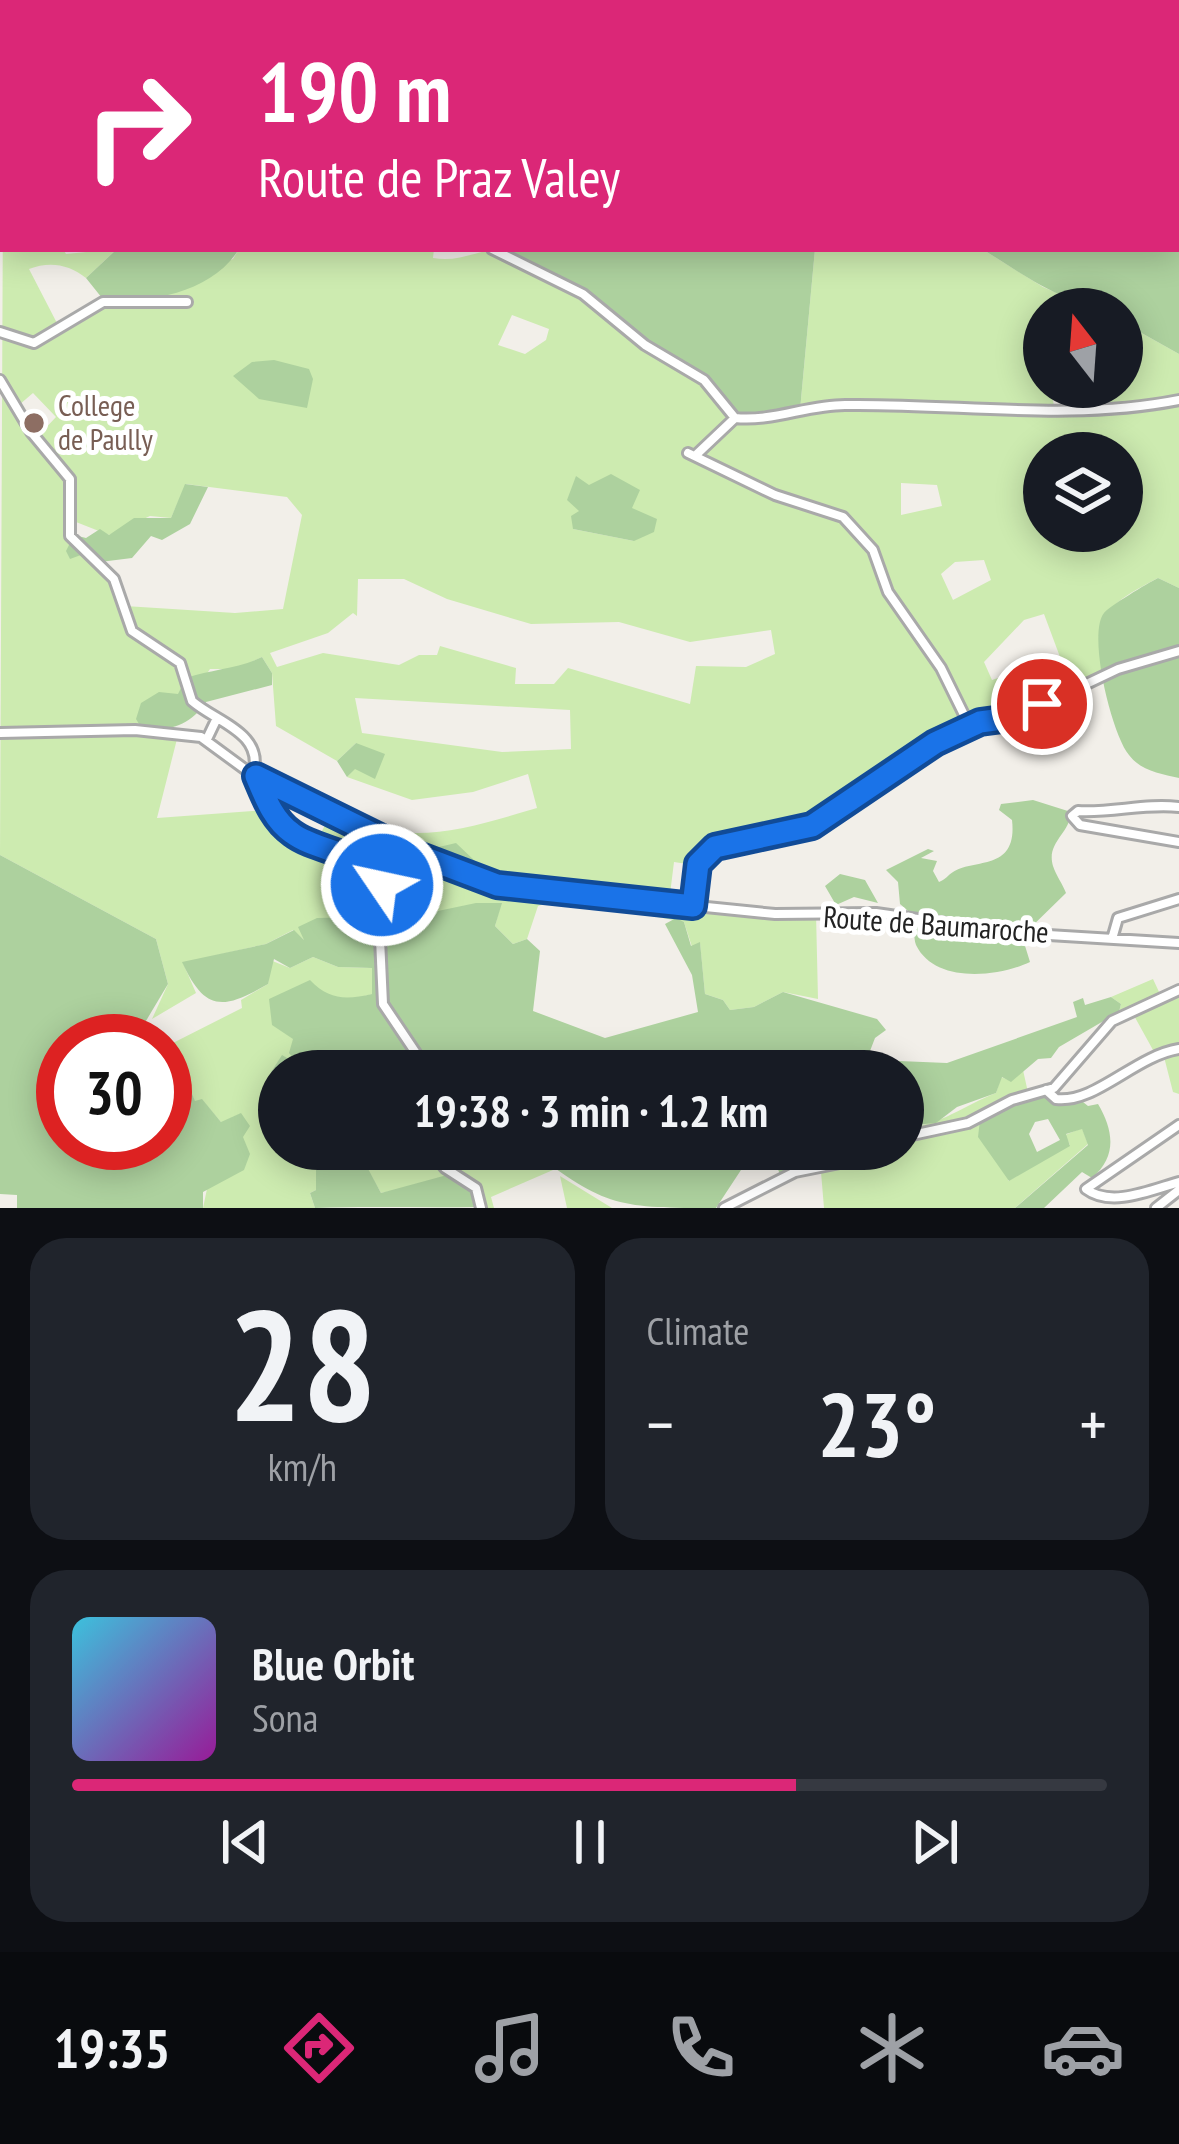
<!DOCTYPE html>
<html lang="en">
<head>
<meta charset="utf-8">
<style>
	body { margin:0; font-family:"PT Sans Narrow",sans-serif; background:#20242c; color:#f1f3f6; height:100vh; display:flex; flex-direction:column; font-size:45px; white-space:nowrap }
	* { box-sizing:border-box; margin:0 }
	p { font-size:39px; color:#9ea1a6 }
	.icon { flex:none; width:66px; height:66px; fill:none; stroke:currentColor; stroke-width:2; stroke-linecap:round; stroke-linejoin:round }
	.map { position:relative; height:1208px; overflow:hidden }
	.details { display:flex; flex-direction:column; gap:30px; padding:30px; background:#0d0f14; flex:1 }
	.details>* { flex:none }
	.banner { position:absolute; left:0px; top:0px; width:1179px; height:252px; box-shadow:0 6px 30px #0003; background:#db2777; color:#fff; overflow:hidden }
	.needle { width:78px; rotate:343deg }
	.fabs { position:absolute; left:1023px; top:288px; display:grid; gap:24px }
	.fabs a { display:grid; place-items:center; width:120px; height:120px; border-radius:50%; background:#171b24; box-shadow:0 6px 30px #0003; font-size:60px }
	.speed { position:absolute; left:36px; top:1014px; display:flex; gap:24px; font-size:60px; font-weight:700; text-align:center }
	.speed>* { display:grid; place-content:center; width:156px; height:156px; border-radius:50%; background:#171b24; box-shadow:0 6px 30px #0003; line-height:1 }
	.speed .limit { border:18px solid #d22; background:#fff; color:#111 }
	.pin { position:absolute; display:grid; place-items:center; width:102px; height:102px; color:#fff; margin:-51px; border:6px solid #fff; border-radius:50%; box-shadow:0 3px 12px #0007 }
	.me { position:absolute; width:132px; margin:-66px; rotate:304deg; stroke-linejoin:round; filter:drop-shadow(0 0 9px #0008) }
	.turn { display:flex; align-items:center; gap:42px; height:252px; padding:0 60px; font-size:54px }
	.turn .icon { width:156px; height:156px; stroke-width:2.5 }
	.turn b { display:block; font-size:84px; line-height:102px }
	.big { font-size:90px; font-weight:700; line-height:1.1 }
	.details .card { flex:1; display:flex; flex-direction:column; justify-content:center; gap:18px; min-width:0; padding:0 42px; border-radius:36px; background:#20242c }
	.details .dial { align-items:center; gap:0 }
	.dial b { font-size:156px; line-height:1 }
	.song { display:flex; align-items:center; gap:36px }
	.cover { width:144px; height:144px; border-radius:18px; background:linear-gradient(135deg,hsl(190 70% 55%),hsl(300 70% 35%)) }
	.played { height:12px; border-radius:6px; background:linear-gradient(90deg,#db2777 70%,#363941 70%) }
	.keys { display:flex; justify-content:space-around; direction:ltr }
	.heat { display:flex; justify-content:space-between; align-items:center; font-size:66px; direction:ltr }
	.details .tiles { flex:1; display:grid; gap:30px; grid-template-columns:1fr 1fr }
	.card:last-child { grid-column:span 2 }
	.trip { position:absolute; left:258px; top:1050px; width:666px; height:120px; border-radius:60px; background:#171b24; box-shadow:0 6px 30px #0003; font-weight:700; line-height:120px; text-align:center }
	.dock { display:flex; height:192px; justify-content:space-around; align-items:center; background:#090b0e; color:#9ea1a6 }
	.dock .icon { width:84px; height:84px }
	.dock .active { color:#db2777 }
	.dock b { font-size:54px; color:#f1f3f6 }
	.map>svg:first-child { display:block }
	.grass { fill:#cdebb0; fill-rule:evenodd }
	.forest { fill:#add19e; fill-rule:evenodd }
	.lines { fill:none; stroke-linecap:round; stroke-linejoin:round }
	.minor-casing { stroke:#a9a9a9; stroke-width:14 }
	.minor { stroke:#fff; stroke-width:8 }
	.route-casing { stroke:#114b97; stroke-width:30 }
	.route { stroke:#1a73e8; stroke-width:21 }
	.education-dot { fill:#8d6e63; stroke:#fff; stroke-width:4.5 }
	.labels { text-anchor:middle; stroke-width:10; stroke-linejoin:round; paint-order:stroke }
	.education-label { font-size:30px; fill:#785e54; stroke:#fff; text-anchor:start }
	.street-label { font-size:30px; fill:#222; stroke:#fff }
</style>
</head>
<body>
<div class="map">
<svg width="1179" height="1208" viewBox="0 0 1179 1208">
	<rect width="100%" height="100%" fill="#f2efe9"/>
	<!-- grass -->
	<path class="grass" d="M0 0H141L3 3V184Z
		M3 193V249H63L66 254 117 249 86 278C69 264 49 261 29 269L59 327 83 308 233 259 239 249H434L433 258C460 263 479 249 502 249V255L564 281 729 404 800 410 815 249H982L1043 287 1093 309H1044V387H1060L1051 390 1055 411 1103 407 1100 387H1122V322L1179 354V588L1158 578C1108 604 1092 615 1103 672L910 761 824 824 717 851 700 866 674 862 670 894 702 903 816 913 818 999 783 992 754 1007 730 1010 723 1000 705 994 700 943 692 947 684 922 561 899 538 906 527 939 513 944 495 926 501 903 414 916 348 915 305 935V941L293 930 266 944 183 963 196 993 152 1019 168 984 156 939 0 855ZM512 315 549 329 546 340 525 354 498 345ZM33 393 56 417 39 435 19 405ZM1044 453H1122V531H1044ZM901 483 937 485 942 506 901 515ZM186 484 287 497 302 515 283 609 235 613 125 606 119 579 74 535 76 522 109 535 150 516 171 518ZM579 511 634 541 573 529ZM984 560 991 580 953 600 941 574 955 562ZM358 579H404L447 599 531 624 619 622 690 642 771 630 775 654 746 667 696 666 690 704 568 668 554 684H515L516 668 440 646 437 655H419L399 665 323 653 277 667 270 653 328 633 353 613 357 616ZM1044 614 1060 657 992 680 984 662 1024 620ZM262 657 272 673 276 726 337 761 356 743 355 768 347 777 412 800 473 792 528 774 537 808C459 831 408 848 331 813L322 831 294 832 268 810 157 818 177 739 169 731 210 669H236ZM355 698 570 710 571 749 502 752 362 733Z
		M313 957 338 967 373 968V994L348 1000 323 994 294 1039 303 1069 282 1056 271 1072 279 1078V1149H336L316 1167V1190L310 1193 315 1208H203L221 1122 202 1100 195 1102 179 1059 165 1054V1047L242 1008 241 1000 268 984 270 960 290 968Z
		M1153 979 1160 994 1179 989V1094L1173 1092 1163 1053 1153 1050 1132 1012H1119L1121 1004 1111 997Z
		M1023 1070 1029 1097 1008 1181 1070 1145 1065 1135 1082 1128 1088 1144 1015 1208H824L821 1172 850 1165 867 1149H903V1126C936 1129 964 1105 996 1093L1001 1077 1011 1081Z
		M417 1149H530L553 1170 491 1197 494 1208H477L471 1190 439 1182 381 1193 365 1165Z
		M560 1176 612 1208H567Z"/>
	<!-- forest -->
	<path class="forest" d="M363 0H629L359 3Z
		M829 0H1179V354L1122 322V309C1069 309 1026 276 982 249H1176V3Z
		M117 249H239C212 293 152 301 106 303L86 278Z
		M502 249H815L800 410 735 418 719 393 645 345 583 293 501 255Z
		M274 360 309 369 313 379 307 408 259 399 233 376 252 362Z
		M611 474 640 490 632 508 657 519 654 532 634 541 573 529 571 516 579 511 567 500 576 476 589 485Z
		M185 484 208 487 190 524 162 540 151 536 132 558 100 562 89 552 70 559 66 551 74 535 86 538 100 529 109 535 134 518H171Z
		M1158 578 1179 588V778C1161 774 1141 771 1129 755 1112 735 1087 634 1104 613 1108 607 1148 583 1158 578Z
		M262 657 272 673V685L206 702C190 726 170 731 142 729L136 719 141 703 159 692 178 694 186 678C212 669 237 669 262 657Z
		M356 743 385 754 375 779 355 769 347 777 337 761Z
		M1033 800 1071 812C1070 834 1046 842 1053 866 1056 875 1063 885 1066 893L1022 936 1030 962C998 977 935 984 916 945 913 938 915 925 914 916L900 904 898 882 886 870 928 849 934 851 921 858 937 861 933 871 939 882C945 880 948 875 953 872 973 858 1018 872 1012 820L999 810 1001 804Z
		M456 843 475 861 468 871 426 856V850Z
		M335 847 393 848 390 868 370 864 358 869 329 853Z
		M0 855 156 939 168 984 134 1041H63V1143H165V1054L178 1059 195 1101 202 1099 221 1122 241 1113 250 1126 243 1137 250 1154 244 1170 203 1192V1208H17V1195L0 1194Z
		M840 874 865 880 878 903 854 897 836 905 825 886Z
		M476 903H502L495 926 513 944 527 939 540 951 533 1011 605 1038 698 1012 692 975 665 924 676 918 684 922 691 946 700 942 705 994 723 1000 730 1010 754 1007 783 992 877 1019 886 1030 875 1038 870 1051 875 1060 947 1063 1077 1017 1073 1002 1083 998 1085 1005 1111 997 1121 1004 1119 1012 1059 1047 1051 1058 1038 1059 1011 1082 1002 1077 996 1093 957 1107 936 1123 903 1126V1071H279V1078L271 1072 282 1055 299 1065 289 1053 293 1039 272 1025 269 999 310 980C329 1000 346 1000 372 994V968L338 967 313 957 290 968 274 959 268 984C223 1010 205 1012 182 962L266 944 294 930 304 940 298 927 317 918 414 916Z
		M1052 1094 1078 1098 1088 1106 1098 1104C1114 1131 1117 1157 1092 1178L1082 1172 1044 1208H1015L1088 1145 1082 1129 1066 1134 1070 1146 1009 1181 978 1137 980 1120 1010 1103ZM1048 1119 1060 1140 1037 1152 1029 1134 1035 1122Z
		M336 1149H417L366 1165 381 1193 447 1175 471 1190 477 1207C421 1208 368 1206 315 1208L310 1193 316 1190V1167Z
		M530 1149H867C850 1170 817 1178 792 1168L780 1174 776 1165 741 1170 716 1208C622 1208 604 1208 530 1149Z"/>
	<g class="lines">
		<!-- minor casing -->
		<g class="minor-casing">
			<path id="minor" d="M71 0 75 3
				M212 0 215 3
				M146 3 151 0
				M0 87 3 88
				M492 249 583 294 645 345 704 380 735 418
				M0 332 34 343 103 302H187
				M0 380 31 432 70 479V536L114 579 132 631 180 663 192 701C216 722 265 733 253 774
				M735 418C772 422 807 405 845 405 957 403 1067 422 1179 400
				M688 453 775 495 843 517 873 550 888 592 941 668 970 727
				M697 454 735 418
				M0 733 135 730 201 737 265 784 410 852 509 887 775 914 876 913 1015 933 1179 943
				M207 739 217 718
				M257 778C288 859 325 830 377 873L383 1004 428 1071
				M1179 807C1145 803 1113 813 1078 811L1072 816 1080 825 1179 842
				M693 906 698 864 715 847 812 825 882 775 970 727 1017 717 1118 669 1179 651
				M1112 939 1118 918 1179 899
				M1046 1090 1056 1099C1095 1104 1135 1056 1179 1049
				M1179 1125 1086 1189C1111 1208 1151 1190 1179 1182
				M903 1137 968 1123 1012 1100 1054 1088 1112 1021 1179 990
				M429 1149 445 1168 476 1188 481 1208
				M724 1208 795 1172 840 1163 871 1149
				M1156 1208 1179 1190"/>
		</g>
		<!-- minor -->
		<use href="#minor" class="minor"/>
	</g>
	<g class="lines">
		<!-- route casing -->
		<g class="route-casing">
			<path id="route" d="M382 885C370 852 318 853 292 833 273 820 265 797 256 776L410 852 497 885 693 906 698 864 715 847 812 826 935 743 980 722 1017 717 1042 704"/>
		</g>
		<!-- route -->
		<use href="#route" class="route"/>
	</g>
	<!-- markers -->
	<circle class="education-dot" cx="34" cy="423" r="12"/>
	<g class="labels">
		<!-- education labels -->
		<g class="education-label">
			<text x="58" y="416">College<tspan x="58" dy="34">de Paully</tspan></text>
		</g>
		<!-- street labels -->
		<g class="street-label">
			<text transform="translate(936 925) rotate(4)" y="10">Route de Baumaroche</text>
		</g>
	</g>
</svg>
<div class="fabs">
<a><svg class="needle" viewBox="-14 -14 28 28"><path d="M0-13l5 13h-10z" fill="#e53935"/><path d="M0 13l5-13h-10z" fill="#9ea1a6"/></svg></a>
<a><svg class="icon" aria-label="layers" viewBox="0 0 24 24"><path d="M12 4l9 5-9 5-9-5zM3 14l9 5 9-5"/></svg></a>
</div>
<div class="speed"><div class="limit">30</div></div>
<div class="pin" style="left:1042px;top:704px;background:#d93025"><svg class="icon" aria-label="arrive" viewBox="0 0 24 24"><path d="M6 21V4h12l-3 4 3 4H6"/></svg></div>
<svg class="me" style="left:382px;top:885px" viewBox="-20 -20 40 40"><circle r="17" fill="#1a73e8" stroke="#fff" stroke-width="3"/><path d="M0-11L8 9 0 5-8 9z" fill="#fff"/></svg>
<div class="trip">19:38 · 3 min · 1.2 km</div>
<div class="banner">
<div class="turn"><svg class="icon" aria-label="right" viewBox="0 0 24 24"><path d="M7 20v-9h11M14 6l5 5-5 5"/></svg><div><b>190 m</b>Route de Praz Valey</div></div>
</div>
</div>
<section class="details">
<div class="tiles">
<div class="card dial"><b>28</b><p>km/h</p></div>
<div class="card"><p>Climate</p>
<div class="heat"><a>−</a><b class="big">23°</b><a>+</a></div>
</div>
<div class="card">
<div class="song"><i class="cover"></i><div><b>Blue Orbit</b><p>Sona</p></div></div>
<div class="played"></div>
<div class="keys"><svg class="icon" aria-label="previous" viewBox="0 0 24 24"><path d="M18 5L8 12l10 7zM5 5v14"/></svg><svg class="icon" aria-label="pause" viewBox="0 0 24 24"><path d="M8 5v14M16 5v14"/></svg><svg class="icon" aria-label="next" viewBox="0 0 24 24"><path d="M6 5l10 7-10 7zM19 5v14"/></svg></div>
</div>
</div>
</section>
<nav class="dock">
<b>19:35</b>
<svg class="icon active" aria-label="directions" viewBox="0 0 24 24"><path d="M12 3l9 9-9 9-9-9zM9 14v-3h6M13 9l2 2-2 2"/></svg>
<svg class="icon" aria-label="music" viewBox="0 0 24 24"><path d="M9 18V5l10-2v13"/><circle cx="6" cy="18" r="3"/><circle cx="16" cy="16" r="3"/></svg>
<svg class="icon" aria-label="phone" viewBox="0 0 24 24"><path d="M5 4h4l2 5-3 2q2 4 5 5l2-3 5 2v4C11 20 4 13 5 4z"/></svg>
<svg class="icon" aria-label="climate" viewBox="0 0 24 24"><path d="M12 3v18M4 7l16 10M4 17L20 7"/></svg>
<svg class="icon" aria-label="car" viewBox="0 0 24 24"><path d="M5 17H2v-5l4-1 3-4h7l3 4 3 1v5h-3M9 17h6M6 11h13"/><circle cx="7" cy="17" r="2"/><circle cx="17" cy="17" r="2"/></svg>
</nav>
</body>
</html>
